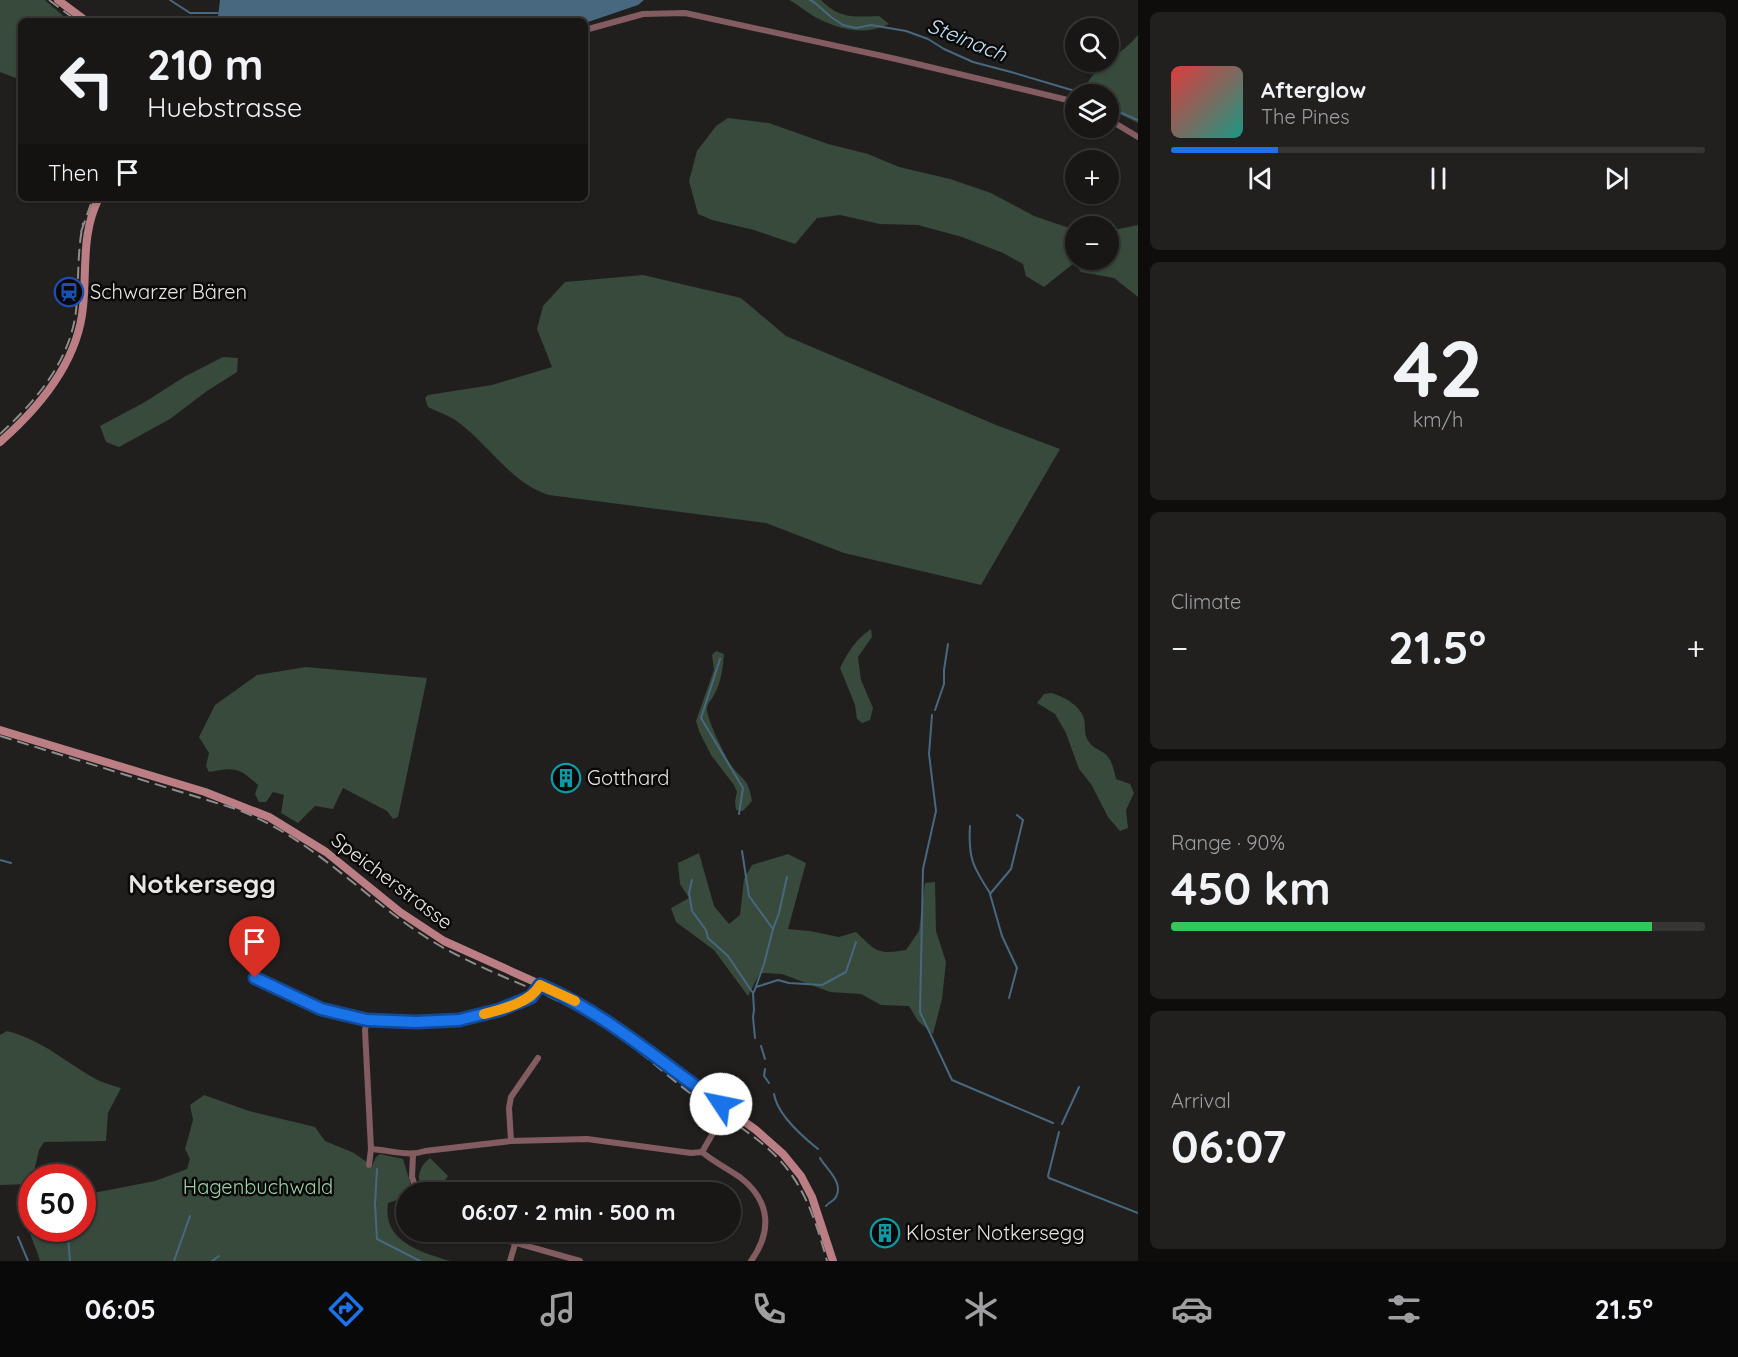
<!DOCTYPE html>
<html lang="en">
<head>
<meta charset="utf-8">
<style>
	body { margin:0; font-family:Quicksand,sans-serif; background:#22201f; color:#f1f3f6; height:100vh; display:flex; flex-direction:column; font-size:22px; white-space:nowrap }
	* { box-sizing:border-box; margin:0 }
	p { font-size:20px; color:#9f9fa1 }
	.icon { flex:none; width:33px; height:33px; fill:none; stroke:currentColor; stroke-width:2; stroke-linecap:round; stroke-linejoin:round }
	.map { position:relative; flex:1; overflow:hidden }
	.drawer { display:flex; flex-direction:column; gap:12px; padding:12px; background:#0e0d0c; width:600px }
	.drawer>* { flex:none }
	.top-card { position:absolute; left:18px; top:18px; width:570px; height:183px; border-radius:9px; box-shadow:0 2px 4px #0004,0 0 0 2px #373635; background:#191716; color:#f1f3f6; overflow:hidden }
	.controls { position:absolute; left:1065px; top:18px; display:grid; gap:12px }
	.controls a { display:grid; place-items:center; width:54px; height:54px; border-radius:50%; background:#191716; box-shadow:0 2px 4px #0004,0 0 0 2px #373635; font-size:30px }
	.speed { position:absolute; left:18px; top:1164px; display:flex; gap:12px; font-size:30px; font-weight:700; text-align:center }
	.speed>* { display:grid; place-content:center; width:78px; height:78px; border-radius:50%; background:#191716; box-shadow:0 2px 4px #0004,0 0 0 2px #373635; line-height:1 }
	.speed .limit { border:9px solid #d22; background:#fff; color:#111 }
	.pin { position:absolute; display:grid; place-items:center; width:51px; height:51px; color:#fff; margin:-62px -26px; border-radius:50% 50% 50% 0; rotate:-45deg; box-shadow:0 0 6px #0007 }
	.pin .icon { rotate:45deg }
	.me { position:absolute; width:66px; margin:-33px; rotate:304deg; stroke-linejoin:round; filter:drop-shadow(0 0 4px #0008) }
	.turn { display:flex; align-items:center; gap:21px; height:126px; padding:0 30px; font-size:27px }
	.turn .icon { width:78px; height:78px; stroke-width:2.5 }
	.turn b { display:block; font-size:42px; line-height:51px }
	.then { display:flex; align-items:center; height:57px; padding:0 30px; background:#0003; gap:12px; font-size:22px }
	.big { font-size:45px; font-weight:800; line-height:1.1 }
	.drawer .widget { flex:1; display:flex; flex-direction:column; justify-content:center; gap:9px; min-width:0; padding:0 21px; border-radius:9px; background:#22201f }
	.drawer .dial { align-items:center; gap:0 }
	.dial b { font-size:78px; line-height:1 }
	.song { display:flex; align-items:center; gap:18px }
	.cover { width:72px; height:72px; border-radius:9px; background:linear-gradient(135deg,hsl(0 70% 55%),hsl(170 70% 35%)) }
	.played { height:6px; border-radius:3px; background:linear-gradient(90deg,#1a73e8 20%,#373635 20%) }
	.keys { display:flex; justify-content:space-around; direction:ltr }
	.heat { display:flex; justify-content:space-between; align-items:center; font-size:33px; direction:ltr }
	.charge { height:9px; border-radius:4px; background:linear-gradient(90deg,#34c759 90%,#373635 0) }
	.trip { position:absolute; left:396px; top:1182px; width:345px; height:60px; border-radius:30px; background:#191716; box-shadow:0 2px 4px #0004,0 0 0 2px #373635; font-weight:800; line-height:60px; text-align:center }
	.dock { display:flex; height:96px; justify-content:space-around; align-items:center; background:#0a0909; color:#9f9fa1 }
	.dock .icon { width:42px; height:42px }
	.dock .active { color:#1a73e8 }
	.dock b { font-size:27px; color:#f1f3f6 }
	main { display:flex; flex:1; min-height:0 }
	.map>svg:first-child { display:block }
	.green { fill:#374a3c }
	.water { fill:#486880 }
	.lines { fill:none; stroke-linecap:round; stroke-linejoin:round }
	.stream { stroke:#486880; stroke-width:2 }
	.minor { stroke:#825c60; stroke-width:6 }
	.secondary { stroke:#bb7e85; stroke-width:8 }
	.rail { stroke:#8f8d8b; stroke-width:2; stroke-dasharray:12 6; stroke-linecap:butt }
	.route-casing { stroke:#114b97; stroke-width:15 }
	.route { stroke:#1a73e8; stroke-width:10 }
	.slow { stroke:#f59e0b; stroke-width:10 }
	.labels { text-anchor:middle; stroke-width:5; stroke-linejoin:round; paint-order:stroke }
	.poi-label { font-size:20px; fill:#e6e5e3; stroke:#0a0908; text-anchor:start }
	.street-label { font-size:20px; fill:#e6e5e3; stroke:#0a0908 }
	.park-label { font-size:20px; fill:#99d1a7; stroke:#0a0908 }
	.water-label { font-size:21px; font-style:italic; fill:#c1e3fc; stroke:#0a0908 }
	.district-label { font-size:26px; font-weight:bold; fill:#e6e5e3; stroke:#0a0908 }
</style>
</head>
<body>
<main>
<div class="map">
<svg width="1138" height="1261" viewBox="0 0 1138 1261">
	<rect width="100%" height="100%" fill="#211f1d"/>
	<!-- green -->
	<path class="green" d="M0 0H45L69 21H21V80L0 72Z
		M789 0H821C840 19 853 17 879 16L889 24C864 36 841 30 817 18 807 13 799 5 789 0Z
		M1138 35V123L1109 109 1108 94H1086L1084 91C1094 63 1122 56 1138 35Z
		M728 118 769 123 828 144 868 154 899 167 950 179 991 193 1034 216 1075 230 1076 260H1108L1109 231 1138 225V297L1114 278 1081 272 1074 263 1044 287 1026 276 1023 264 1003 253 962 237 918 225 880 224 840 215 817 218 795 244 754 230 712 220 698 214 689 181 697 151 716 126Z
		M643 275 741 298 786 336 996 425 1060 449 981 585 844 553 766 523 549 495C511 483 489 445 458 422 449 415 437 412 428 407L425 398 428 395 492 385 552 367 537 329 543 306 565 282Z
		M223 357 238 358 237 372 207 391 170 419 119 447 106 442 100 426 145 402 184 377Z
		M871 629 872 637 858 657 861 680 873 708 870 720 862 723 857 719 855 705 840 668C848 652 856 639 871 629Z
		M716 651 724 654C723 667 721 684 714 695 711 701 706 704 707 711 710 726 722 749 729 762 740 780 748 775 752 801L743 811 736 810 735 801 737 792 734 785 711 755 699 731 696 721 714 670 712 655Z
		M306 667 427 678 398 817 393 819 387 811 343 788 333 809 315 806 298 823 281 813 284 795 273 792 266 802H259L255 794 258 785C239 767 234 767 209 772L206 766 209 753 199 737 215 705 257 675Z
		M1051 693C1063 696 1081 706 1084 719 1086 727 1083 734 1089 742 1093 748 1098 749 1104 753 1112 759 1114 770 1116 779L1130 784 1134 793 1126 810 1128 828 1120 831 1108 817 1091 784 1079 769 1066 733 1055 714 1037 703 1044 694Z
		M699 853 714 906 729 924 740 915 744 879 752 865 788 854 806 863 788 929 810 931 839 937 856 932C876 951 877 955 906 950L919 931 925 883 935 882 936 931 946 962 942 999 933 1034 918 1021 909 1006 881 1005 861 994 830 992 782 974 760 973 748 996 714 950 676 922 671 908 689 898 680 884 678 863Z
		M7 1031C42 1040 64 1061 94 1078 102 1083 112 1085 121 1088L108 1113 106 1141 44 1142 39 1150 31 1184 0 1185V1035Z
		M204 1095 249 1111 315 1127 325 1141 354 1153 372 1166 376 1157 380 1154 403 1159 413 1192H406V1197L388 1203C382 1242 421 1252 450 1261H40C36 1244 21 1224 31 1207L32 1228H82L83 1195 155 1181 187 1169 190 1159 185 1149 193 1120 190 1105Z
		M430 1158 448 1176 437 1192H423C416 1180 418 1167 430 1158Z"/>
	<!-- water -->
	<path class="water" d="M220 0H644L638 5 585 23V21H560L553 18 546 21H470C456 17 438 17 424 21H220L218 17Z"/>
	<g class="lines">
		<!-- stream -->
		<path class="stream" d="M170 0 190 13H218
			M810 0 814 2 831 17 843 25 856 28 871 25 906 31 928 39 944 49 973 62 1011 72 1085 94
			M1108 107 1138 120
			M720 659 701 718 743 788 739 814
			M935 710 944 684V670L948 644
			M932 715 929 754 936 811 923 869 920 1012 952 1080 1053 1123
			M970 826C968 858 973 867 990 893
			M742 851 749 896 773 929 764 964 754 992
			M0 860 11 863
			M692 880 689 893 692 911 706 930 708 938 728 956 753 993 754 1010 753 1017 755 1038
			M773 929 779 913 787 877
			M756 987 778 980 789 983 822 985 846 972 856 942
			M1009 998 1017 968 1002 936 990 894 1011 869 1023 820 1017 815
			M761 1046 765 1059
			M765 1069 764 1076 769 1083
			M774 1094C777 1114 803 1137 818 1149
			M1062 1124 1079 1087
			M1059 1132 1048 1176 1049 1178 1138 1213
			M820 1158C826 1169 844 1182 836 1197 834 1201 829 1202 826 1206
			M377 1169 375 1204 377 1239 420 1261
			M54 1236 68 1237 70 1261
			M18 1237 28 1261
			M174 1261 190 1216
			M212 1261 219 1256"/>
		<!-- minor -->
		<path class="minor" d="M585 30 643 14 685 13 896 59 1076 102
			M1108 119 1138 137
			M253 977C276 988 300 1003 324 1009 385 1025 452 1028 511 1005 524 1000 534 997 540 985
			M367 1020 365 1030 371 1149 369 1165
			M511 1141 509 1108 511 1097 538 1058
			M371 1149C389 1150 408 1157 425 1151L511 1141 587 1139 691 1153 702 1152 727 1109
			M702 1152C714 1162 728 1169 741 1178 771 1202 772 1232 751 1261
			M413 1155 412 1177 417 1192
			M478 1232 580 1261
			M510 1261 515 1244"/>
		<!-- secondary -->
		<path class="secondary" d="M58 0 86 21
			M0 442C40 407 78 362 83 307 87 269 81 233 99 198
			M0 730 205 792 269 817 326 852 400 912 444 941 555 991 594 1012 756 1130 783 1154 801 1176 812 1197 833 1261"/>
		<!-- rail -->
		<path class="rail" d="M49 0 77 21
			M81 232 93 198
			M0 434C36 401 70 361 76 311 79 281 77 253 83 223
			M0 736 236 809C312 838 358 893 424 936 476 970 537 987 591 1018 636 1044 672 1083 715 1111
			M709 1107C784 1153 804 1176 827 1261"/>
	</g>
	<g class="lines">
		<!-- route casing -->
		<g class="route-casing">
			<path id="route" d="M255 978 321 1009 367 1020 416 1022 459 1020 499 1010 531 997 540 985C607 1014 661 1063 721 1104"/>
		</g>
		<!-- route -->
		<use href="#route" class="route"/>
		<!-- slow -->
		<path class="slow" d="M484 1014C503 1009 530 1003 540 985L575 1001"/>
	</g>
	<!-- icons -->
	<defs>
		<g id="station-ring" transform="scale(1.5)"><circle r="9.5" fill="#0a0908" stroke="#1a4fb4" stroke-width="1.5"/><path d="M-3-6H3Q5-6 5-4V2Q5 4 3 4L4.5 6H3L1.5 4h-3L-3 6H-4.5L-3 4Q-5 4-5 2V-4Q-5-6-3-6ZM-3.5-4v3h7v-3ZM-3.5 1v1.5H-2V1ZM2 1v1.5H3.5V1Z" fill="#1a4fb4"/></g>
		<g id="building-ring" transform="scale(1.5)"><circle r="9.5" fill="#0a0908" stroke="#0f9aa8" stroke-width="1.5"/><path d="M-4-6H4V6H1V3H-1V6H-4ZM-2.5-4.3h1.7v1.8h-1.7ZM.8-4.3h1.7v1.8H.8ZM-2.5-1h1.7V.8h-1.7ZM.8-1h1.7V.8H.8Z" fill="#0f9aa8"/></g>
	</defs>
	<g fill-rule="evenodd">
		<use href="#station-ring" x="69" y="292"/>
		<use href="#building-ring" x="566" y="778"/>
		<use href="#building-ring" x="885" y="1233"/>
	</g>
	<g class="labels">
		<!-- poi labels -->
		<g class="poi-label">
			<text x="90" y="299">Schwarzer Bären</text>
			<text x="587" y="785">Gotthard</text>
			<text x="906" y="1240">Kloster Notkersegg</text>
		</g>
		<!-- street labels -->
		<g class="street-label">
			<text transform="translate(392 881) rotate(37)" y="7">Speicherstrasse</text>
		</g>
		<!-- park labels -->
		<g class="park-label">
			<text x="258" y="1194">Hagenbuchwald</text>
		</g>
		<!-- water labels -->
		<g class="water-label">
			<text transform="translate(967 40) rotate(22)" y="7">Steinach</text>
		</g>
		<!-- district labels -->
		<g class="district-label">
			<text x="202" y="893">Notkersegg</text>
		</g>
	</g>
</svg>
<div class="controls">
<a><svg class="icon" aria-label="search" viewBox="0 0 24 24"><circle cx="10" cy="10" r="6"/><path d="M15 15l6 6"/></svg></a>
<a><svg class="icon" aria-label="layers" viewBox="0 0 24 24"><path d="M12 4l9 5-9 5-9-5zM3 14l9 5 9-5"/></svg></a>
<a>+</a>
<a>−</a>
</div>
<div class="speed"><div class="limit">50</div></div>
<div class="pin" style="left:255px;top:978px;background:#d93025"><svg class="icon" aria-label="arrive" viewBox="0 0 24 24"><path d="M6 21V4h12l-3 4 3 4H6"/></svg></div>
<svg class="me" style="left:721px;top:1104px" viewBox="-20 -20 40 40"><circle r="19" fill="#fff"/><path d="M0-13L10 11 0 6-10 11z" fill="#1a73e8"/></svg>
<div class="trip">06:07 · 2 min · 500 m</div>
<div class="top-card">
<div class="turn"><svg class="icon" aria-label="left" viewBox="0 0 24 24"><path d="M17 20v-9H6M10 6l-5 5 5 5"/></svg><div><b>210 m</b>Huebstrasse</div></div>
<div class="then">Then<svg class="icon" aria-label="arrive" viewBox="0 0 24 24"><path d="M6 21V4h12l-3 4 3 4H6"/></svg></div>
</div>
</div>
<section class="drawer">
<div class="widget">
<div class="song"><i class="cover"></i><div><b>Afterglow</b><p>The Pines</p></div></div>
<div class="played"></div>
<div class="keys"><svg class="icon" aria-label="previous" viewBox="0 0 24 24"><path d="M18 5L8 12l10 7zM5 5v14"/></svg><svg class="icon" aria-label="pause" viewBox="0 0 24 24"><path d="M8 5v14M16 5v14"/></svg><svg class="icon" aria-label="next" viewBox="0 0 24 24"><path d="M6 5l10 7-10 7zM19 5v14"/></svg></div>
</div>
<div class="widget dial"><b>42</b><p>km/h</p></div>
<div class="widget"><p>Climate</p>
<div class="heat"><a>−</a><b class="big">21.5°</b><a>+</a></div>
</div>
<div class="widget"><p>Range · 90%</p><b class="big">450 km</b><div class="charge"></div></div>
<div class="widget"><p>Arrival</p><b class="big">06:07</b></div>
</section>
</main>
<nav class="dock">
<b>06:05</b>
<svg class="icon active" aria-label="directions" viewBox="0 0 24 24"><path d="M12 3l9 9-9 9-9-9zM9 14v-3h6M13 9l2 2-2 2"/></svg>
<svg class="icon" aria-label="music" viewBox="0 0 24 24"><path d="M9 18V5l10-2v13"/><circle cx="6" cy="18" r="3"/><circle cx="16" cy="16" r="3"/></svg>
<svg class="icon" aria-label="phone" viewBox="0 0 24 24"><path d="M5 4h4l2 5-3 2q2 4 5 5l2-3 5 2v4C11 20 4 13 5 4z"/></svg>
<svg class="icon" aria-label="climate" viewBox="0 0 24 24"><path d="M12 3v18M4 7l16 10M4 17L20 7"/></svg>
<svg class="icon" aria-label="car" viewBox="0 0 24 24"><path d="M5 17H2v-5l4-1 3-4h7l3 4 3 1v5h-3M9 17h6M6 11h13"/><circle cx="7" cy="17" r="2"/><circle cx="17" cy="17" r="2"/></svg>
<svg class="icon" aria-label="filters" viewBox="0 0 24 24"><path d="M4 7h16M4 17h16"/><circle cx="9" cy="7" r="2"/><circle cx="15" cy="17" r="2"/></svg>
<b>21.5°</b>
</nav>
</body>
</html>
